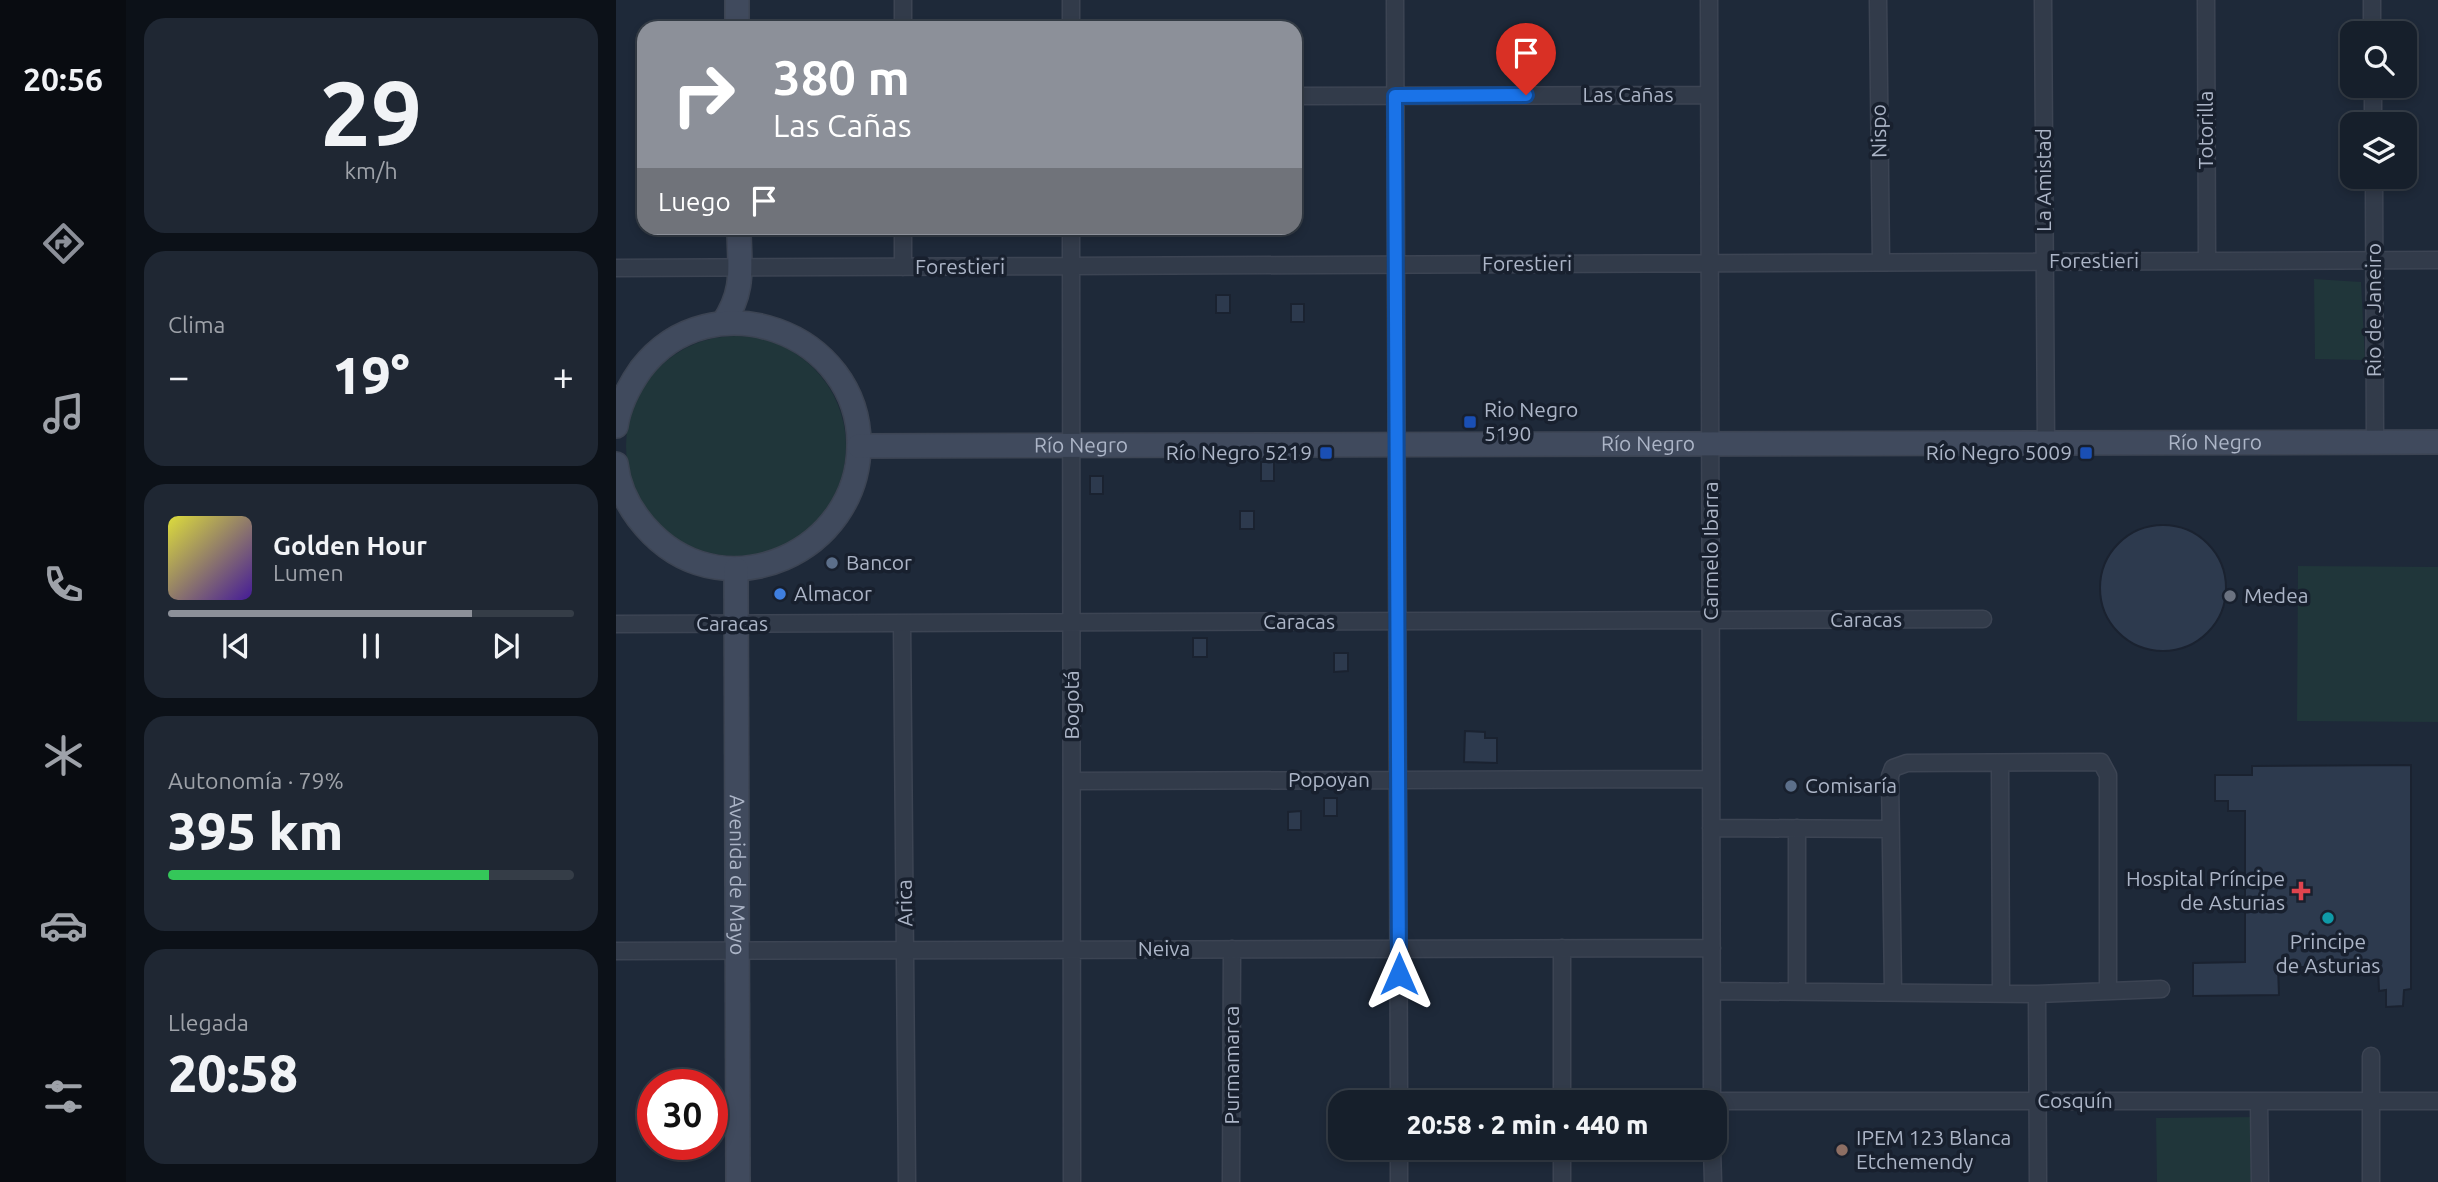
<!DOCTYPE html>
<html lang="es">
<head>
<meta charset="utf-8">
<style>
	body { margin:0; font-family:Ubuntu,sans-serif; background:#1f2733; color:#f1f3f6; height:100vh; display:flex; flex-direction:column; font-size:26px; white-space:nowrap }
	* { box-sizing:border-box; margin:0 }
	p { font-size:23px; color:#9ea2a9 }
	.icon { flex:none; width:38px; height:38px; fill:none; stroke:currentColor; stroke-width:2; stroke-linecap:round; stroke-linejoin:round }
	.map { position:relative; flex:1; overflow:hidden }
	.drawer { display:flex; flex-direction:column; gap:18px; padding:18px; background:#0c1118; width:490px }
	.drawer>* { flex:none }
	.top-card { position:absolute; left:21px; top:21px; width:665px; height:214px; border-radius:21px; box-shadow:0 4px 10px #0003,0 0 0 2px #353d47; background:#8c9099; color:#fff; overflow:hidden }
	.fabs { position:absolute; left:1724px; top:21px; display:grid; gap:14px }
	.fabs a { display:grid; place-items:center; width:77px; height:77px; border-radius:14px; background:#161f2b; box-shadow:0 4px 10px #0003,0 0 0 2px #353d47; font-size:35px }
	.speed { position:absolute; left:21px; top:1069px; display:flex; gap:14px; font-size:35px; font-weight:700; text-align:center }
	.speed>* { display:grid; place-content:center; width:91px; height:91px; border-radius:50%; background:#161f2b; box-shadow:0 4px 10px #0003,0 0 0 2px #353d47; line-height:1 }
	.speed .limit { border:10px solid #d22; background:#fff; color:#111 }
	.pin { position:absolute; display:grid; place-items:center; width:60px; height:60px; color:#fff; margin:-72px -30px; border-radius:50% 50% 50% 0; rotate:-45deg; box-shadow:0 0 7px #0007 }
	.pin .icon { rotate:45deg }
	.me { position:absolute; width:77px; margin:-38px; rotate:0deg; stroke-linejoin:round; filter:drop-shadow(0 0 5px #0008) }
	.turn { display:flex; align-items:center; gap:24px; height:147px; padding:0 21px; font-size:32px }
	.turn .icon { width:91px; height:91px; stroke-width:2.5 }
	.turn b { display:block; font-size:49px; line-height:60px }
	.then { display:flex; align-items:center; height:66px; padding:0 21px; background:#0003; gap:14px; font-size:26px }
	.big { font-size:52px; font-weight:800; line-height:1.1 }
	.drawer .card { flex:1; display:flex; flex-direction:column; justify-content:center; gap:10px; min-width:0; padding:0 24px; border-radius:21px; background:#1f2733 }
	.drawer .dial { align-items:center; gap:0 }
	.dial b { font-size:91px; line-height:1 }
	.song { display:flex; align-items:center; gap:21px }
	.cover { width:84px; height:84px; border-radius:10px; background:linear-gradient(135deg,hsl(60 70% 55%),hsl(260 70% 35%)) }
	.played { height:7px; border-radius:4px; background:linear-gradient(90deg,#8c9099 75%,#353d47 75%) }
	.keys { display:flex; justify-content:space-around; direction:ltr }
	.heat { display:flex; justify-content:space-between; align-items:center; font-size:38px; direction:ltr }
	.charge { height:10px; border-radius:5px; background:linear-gradient(90deg,#34c759 79%,#353d47 0) }
	.trip { position:absolute; left:712px; top:1090px; width:399px; height:70px; border-radius:21px; background:#161f2b; box-shadow:0 4px 10px #0003,0 0 0 2px #353d47; font-weight:800; line-height:70px; text-align:center }
	main { display:flex; flex:1; min-height:0 }
	.menu { display:flex; flex-direction:column; width:126px; justify-content:space-around; align-items:center; background:#090c11; color:#9ea2a9 }
	.menu .icon { width:49px; height:49px }
	.menu .current { color:#8c9099 }
	.menu b { font-size:32px; color:#f1f3f6 }
	.map>svg:first-child { display:block }
	.green { fill:#20363a }
	.building { fill:#2d3a4e; stroke:#1a2230; stroke-width:2 }
	.lines { fill:none; stroke-linecap:round; stroke-linejoin:round }
	.street-casing { stroke:#3c4453; stroke-width:19 }
	.secondary-casing { stroke:#3c4453; stroke-width:26 }
	.street { stroke:#323b4a; stroke-width:16 }
	.secondary { stroke:#404a5d; stroke-width:23 }
	.route-casing { stroke:#114b97; stroke-width:18 }
	.route { stroke:#1a73e8; stroke-width:12 }
	.transit-dot { fill:#1a4fb4; stroke:#18202e; stroke-width:2.5 }
	.service-dot { fill:#5c6f8a; stroke:#18202e; stroke-width:2.5 }
	.shop-dot { fill:#3f7fe0; stroke:#18202e; stroke-width:2.5 }
	.worship-dot { fill:#6b7280; stroke:#18202e; stroke-width:2.5 }
	.health-dot { fill:#e0444e; stroke:#18202e; stroke-width:2.5 }
	.culture-dot { fill:#0f9aa8; stroke:#18202e; stroke-width:2.5 }
	.education-dot { fill:#8d6e63; stroke:#18202e; stroke-width:2.5 }
	.labels { text-anchor:middle; stroke-width:7; stroke-linejoin:round; paint-order:stroke }
	.street-label { font-size:21px; fill:#acb5c7; stroke:#18202e }
	.poi-label { font-size:21px; fill:#acb5c7; stroke:#18202e; text-anchor:start }
</style>
</head>
<body>
<main>
<nav class="menu">
<b>20:56</b>
<svg class="icon current" aria-label="directions" viewBox="0 0 24 24"><path d="M12 3l9 9-9 9-9-9zM9 14v-3h6M13 9l2 2-2 2"/></svg>
<svg class="icon" aria-label="music" viewBox="0 0 24 24"><path d="M9 18V5l10-2v13"/><circle cx="6" cy="18" r="3"/><circle cx="16" cy="16" r="3"/></svg>
<svg class="icon" aria-label="phone" viewBox="0 0 24 24"><path d="M5 4h4l2 5-3 2q2 4 5 5l2-3 5 2v4C11 20 4 13 5 4z"/></svg>
<svg class="icon" aria-label="climate" viewBox="0 0 24 24"><path d="M12 3v18M4 7l16 10M4 17L20 7"/></svg>
<svg class="icon" aria-label="car" viewBox="0 0 24 24"><path d="M5 17H2v-5l4-1 3-4h7l3 4 3 1v5h-3M9 17h6M6 11h13"/><circle cx="7" cy="17" r="2"/><circle cx="17" cy="17" r="2"/></svg>
<svg class="icon" aria-label="filters" viewBox="0 0 24 24"><path d="M4 7h16M4 17h16"/><circle cx="9" cy="7" r="2"/><circle cx="15" cy="17" r="2"/></svg>
</nav>
<section class="drawer">
<div class="card dial"><b>29</b><p>km/h</p></div>
<div class="card"><p>Clima</p>
<div class="heat"><a>−</a><b class="big">19°</b><a>+</a></div>
</div>
<div class="card">
<div class="song"><i class="cover"></i><div><b>Golden Hour</b><p>Lumen</p></div></div>
<div class="played"></div>
<div class="keys"><svg class="icon" aria-label="previous" viewBox="0 0 24 24"><path d="M18 5L8 12l10 7zM5 5v14"/></svg><svg class="icon" aria-label="pause" viewBox="0 0 24 24"><path d="M8 5v14M16 5v14"/></svg><svg class="icon" aria-label="next" viewBox="0 0 24 24"><path d="M6 5l10 7-10 7zM19 5v14"/></svg></div>
</div>
<div class="card"><p>Autonomía · 79%</p><b class="big">395 km</b><div class="charge"></div></div>
<div class="card"><p>Llegada</p><b class="big">20:58</b></div>
</section>
<div class="map">
<svg width="1822" height="1182" viewBox="0 0 1822 1182">
	<rect width="100%" height="100%" fill="#1e2939"/>
	<!-- green -->
	<path class="green" d="M1698 279 1745 282 1749 360 1699 359Z
		M10 446a110 110 0 1 1 220 0a110 110 0 1 1-220 0Z
		M1682 566 1822 567V722L1681 721Z
		M1639 1117 1640 1182H1541L1540 1118Z"/>
	<!-- building -->
	<path class="building" d="M600 295H614V313H600Z
		M675 304H688V322H675Z
		M645 462H658V481H645Z
		M474 476H487V494H474Z
		M624 511H638V529H624Z
		M1484 588a63 63 0 1 1 126 0a63 63 0 1 1-126 0Z
		M577 638H591V657H577Z
		M718 653H732V671L718 672Z
		M849 731 869 732V738H881V763L848 762Z
		M1795 765V989L1788 990 1787 1006 1770 1007V990L1763 991 1762 967H1662L1663 995 1577 996V963L1629 962V811H1612V801H1599V775H1636V766Z
		M708 798H721V816H708Z
		M685 811V830H672V812Z"/>
	<g class="lines">
		<!-- street casing -->
		<g class="street-casing">
			<path id="street" d="M287 0V28
				M455 0V28
				M779 0 783 1102
				M1093 0 1096 1102
				M1262 0 1265 262
				M1427 0 1430 444
				M1590 0 1591 261
				M1756 0V33
				M1757 86V124
				M679 96 1093 95
				M1758 177 1759 443
				M287 228V267
				M455 228 456 1182
				M0 268 1822 260
				M286 623 291 1182
				M0 624 1367 619
				M1384 763 1385 993
				M456 781 1095 779
				M1095 828 1274 829
				M1181 828V991
				M0 951 1096 948
				M1096 991 1421 994 1545 989
				M1277 992 1274 776 1277 768 1291 763 1485 762 1492 775V990
				M1421 994 1422 1182
				M1096 1101H1822
				M1643 1101 1644 1182
				M946 1102V948
				M1096 1148 1097 1182
				M615 1182 616 949
				M783 1182V1148
				M946 1182V1148
				M1755 1182V1056"/>
		</g>
		<!-- secondary casing -->
		<g class="secondary-casing">
			<g id="secondary">
				<path d="M121 0V28"/>
				<path d="M107 323C130 289 123 266 123 228"/>
				<path d="M0 426C3 405 13 386 25 369 95 278 245 332 243 446 242 552 112 610 36 534 17 515 3 491 0 464"/>
				<path id="s1" d="M243 446 1822 442"/>
				<path id="s2" d="M120 569 122 1182"/>
			</g>
		</g>
		<!-- street -->
		<use href="#street" class="street"/>
		<!-- secondary -->
		<use href="#secondary" class="secondary"/>
	</g>
	<g class="lines">
		<!-- route casing -->
		<g class="route-casing">
			<path id="route" d="M783 974 779 96 910 95"/>
		</g>
		<!-- route -->
		<use href="#route" class="route"/>
	</g>
	<!-- markers -->
	<g class="transit-dot">
		<rect x="847" y="415" width="14" height="14" rx="3.5"/>
		<rect x="703" y="446" width="14" height="14" rx="3.5"/>
		<rect x="1463" y="446" width="14" height="14" rx="3.5"/>
	</g>
	<g class="service-dot">
		<circle cx="216" cy="563" r="7"/>
		<circle cx="1175" cy="786" r="7"/>
	</g>
	<circle class="shop-dot" cx="164" cy="594" r="7"/>
	<circle class="worship-dot" cx="1614" cy="596" r="7"/>
	<path class="health-dot" d="M1681.5 880.5h7v7h7v7h-7v7h-7v-7h-7v-7h7z"/>
	<circle class="culture-dot" cx="1712" cy="918" r="7"/>
	<circle class="education-dot" cx="1226" cy="1150" r="7"/>
	<g class="labels">
		<!-- street labels -->
		<g class="street-label">
			<text x="1012" y="102">Las Cañas</text>
			<text transform="translate(1590 130) rotate(-90)" y="7">Totorilla</text>
			<text transform="translate(1263 131) rotate(-91)" y="7">Nispo</text>
			<text transform="translate(1428 180) rotate(-90)" y="7">La Amistad</text>
			<text x="1478" y="268">Forestieri</text>
			<text x="911" y="271">Forestieri</text>
			<text x="344" y="274">Forestieri</text>
			<text transform="translate(1758 310) rotate(-90)" y="7">Rio de Janeiro</text>
			<text dy="7" stroke="none"><textPath href="#s1" startOffset="1356">Río Negro</textPath></text>
			<text dy="7" stroke="none"><textPath href="#s1" startOffset="789">Río Negro</textPath></text>
			<text dy="7" stroke="none"><textPath href="#s1" startOffset="222">Río Negro</textPath></text>
			<text transform="translate(1095 551) rotate(-90)" y="7">Carmelo Ibarra</text>
			<text x="1250" y="627">Caracas</text>
			<text x="683" y="629">Caracas</text>
			<text x="116" y="631">Caracas</text>
			<text transform="translate(456 705) rotate(-90)" y="7">Bogotá</text>
			<text x="713" y="787">Popoyan</text>
			<text dy="7" stroke="none"><textPath href="#s2" startOffset="306">Avenida de Mayo</textPath></text>
			<text transform="translate(289 903) rotate(-91)" y="7">Arica</text>
			<text x="548" y="956">Neiva</text>
			<text transform="translate(616 1065) rotate(-90)" y="7">Purmamarca</text>
			<text x="1459" y="1108">Cosquín</text>
		</g>
		<!-- poi labels -->
		<g class="poi-label">
			<text x="868" y="417">Rio Negro<tspan x="868" dy="24">5190</tspan></text>
			<text x="696" y="460" text-anchor="end">Río Negro 5219</text>
			<text x="1456" y="460" text-anchor="end">Río Negro 5009</text>
			<text x="230" y="570">Bancor</text>
			<text x="178" y="601">Almacor</text>
			<text x="1628" y="603">Medea</text>
			<text x="1189" y="793">Comisaría</text>
			<text x="1669" y="886" text-anchor="end">Hospital Príncipe<tspan x="1669" dy="24">de Asturias</tspan></text>
			<text x="1712" y="949" text-anchor="middle">Principe<tspan x="1712" dy="24">de Asturias</tspan></text>
			<text x="1240" y="1145">IPEM 123 Blanca<tspan x="1240" dy="24">Etchemendy</tspan></text>
		</g>
	</g>
</svg>
<div class="fabs">
<a><svg class="icon" aria-label="search" viewBox="0 0 24 24"><circle cx="10" cy="10" r="6"/><path d="M15 15l6 6"/></svg></a>
<a><svg class="icon" aria-label="layers" viewBox="0 0 24 24"><path d="M12 4l9 5-9 5-9-5zM3 14l9 5 9-5"/></svg></a>
</div>
<div class="speed"><div class="limit">30</div></div>
<div class="pin" style="left:910px;top:95px;background:#d93025"><svg class="icon" aria-label="arrive" viewBox="0 0 24 24"><path d="M6 21V4h12l-3 4 3 4H6"/></svg></div>
<svg class="me" style="left:783px;top:974px" viewBox="-20 -20 40 40"><path d="M0-17L14 15 0 8-14 15z" fill="#1a73e8" stroke="#fff" stroke-width="4"/></svg>
<div class="trip">20:58 · 2 min · 440 m</div>
<div class="top-card">
<div class="turn"><svg class="icon" aria-label="right" viewBox="0 0 24 24"><path d="M7 20v-9h11M14 6l5 5-5 5"/></svg><div><b>380 m</b>Las Cañas</div></div>
<div class="then">Luego<svg class="icon" aria-label="arrive" viewBox="0 0 24 24"><path d="M6 21V4h12l-3 4 3 4H6"/></svg></div>
</div>
</div>
</main>
</body>
</html>
